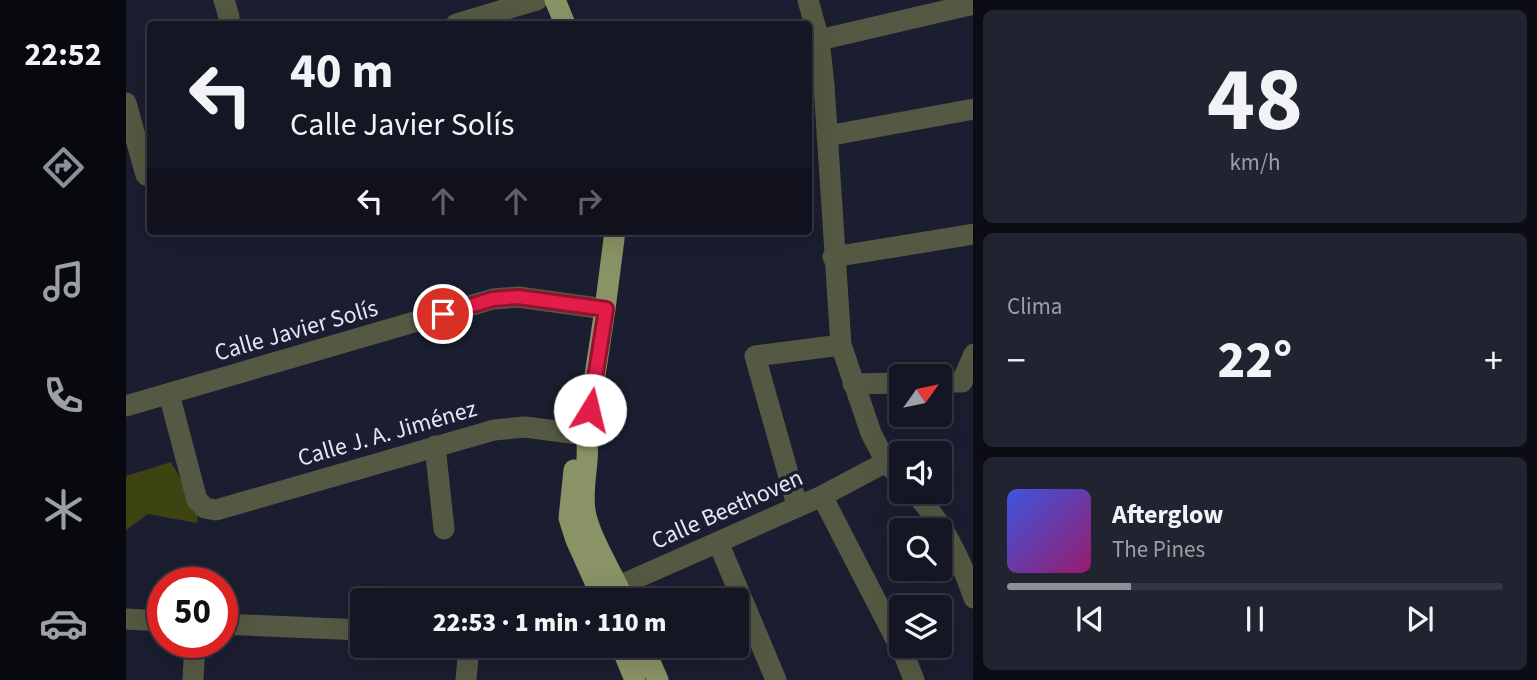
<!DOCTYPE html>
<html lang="es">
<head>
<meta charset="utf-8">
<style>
	body { margin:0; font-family:"Source Sans 3",sans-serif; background:#212331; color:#f1f3f6; height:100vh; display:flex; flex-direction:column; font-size:26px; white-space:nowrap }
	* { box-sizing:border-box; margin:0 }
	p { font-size:23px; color:#9d9fa6 }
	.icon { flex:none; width:38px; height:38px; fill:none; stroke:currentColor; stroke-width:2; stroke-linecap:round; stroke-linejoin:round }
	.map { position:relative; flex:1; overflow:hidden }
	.details { display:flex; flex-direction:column; gap:10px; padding:10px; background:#0b0c14; width:564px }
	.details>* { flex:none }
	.guide { position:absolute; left:21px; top:21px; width:665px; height:214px; border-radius:7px; box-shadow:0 7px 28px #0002,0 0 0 2px #333541; background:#141624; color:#f1f3f6; overflow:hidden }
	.needle { width:46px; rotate:57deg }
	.controls { position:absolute; left:763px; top:364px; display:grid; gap:14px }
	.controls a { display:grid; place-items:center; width:63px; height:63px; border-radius:7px; background:#141624; box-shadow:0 7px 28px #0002,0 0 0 2px #333541; font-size:35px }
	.speed { position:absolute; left:21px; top:567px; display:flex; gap:14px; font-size:35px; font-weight:700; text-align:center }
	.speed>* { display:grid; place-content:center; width:91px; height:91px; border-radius:50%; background:#141624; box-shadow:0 7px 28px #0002,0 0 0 2px #333541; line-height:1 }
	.speed .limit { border:10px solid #d22; background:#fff; color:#111 }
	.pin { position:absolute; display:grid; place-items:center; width:60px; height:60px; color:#fff; margin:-30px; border:4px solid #fff; border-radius:50%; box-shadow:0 2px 7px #0007 }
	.me { position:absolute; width:77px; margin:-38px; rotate:9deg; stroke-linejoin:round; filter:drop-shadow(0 0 5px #0008) }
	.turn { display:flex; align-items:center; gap:24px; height:147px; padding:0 28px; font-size:32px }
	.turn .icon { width:91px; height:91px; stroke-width:2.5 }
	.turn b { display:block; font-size:49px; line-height:60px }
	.lanes { display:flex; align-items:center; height:66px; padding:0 28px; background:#0003; justify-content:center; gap:35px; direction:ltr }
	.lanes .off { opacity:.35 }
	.big { font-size:52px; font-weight:800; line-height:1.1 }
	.details .card { flex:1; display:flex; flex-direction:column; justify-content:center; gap:10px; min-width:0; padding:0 24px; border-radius:10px; background:#212331 }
	.details .dial { align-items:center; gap:0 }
	.dial b { font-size:91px; line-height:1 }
	.song { display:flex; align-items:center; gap:21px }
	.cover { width:84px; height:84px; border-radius:10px; background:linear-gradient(135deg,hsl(230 70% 55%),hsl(320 70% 35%)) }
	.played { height:7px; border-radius:4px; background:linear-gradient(90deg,#8c9099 25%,#333541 25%) }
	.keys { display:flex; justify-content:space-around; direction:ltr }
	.heat { display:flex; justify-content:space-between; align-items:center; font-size:38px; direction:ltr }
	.trip { position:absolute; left:224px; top:588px; width:399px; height:70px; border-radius:7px; background:#141624; box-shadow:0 7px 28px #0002,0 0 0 2px #333541; font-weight:800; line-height:70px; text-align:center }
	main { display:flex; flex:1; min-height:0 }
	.menu { display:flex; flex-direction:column; width:126px; justify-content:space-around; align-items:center; background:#08090e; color:#9d9fa6 }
	.menu .icon { width:49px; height:49px }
	.menu .on { color:#8c9099 }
	.menu b { font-size:32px; color:#f1f3f6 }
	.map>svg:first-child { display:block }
	.green { fill:#3d4412 }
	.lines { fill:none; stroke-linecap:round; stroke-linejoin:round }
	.minor { stroke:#555943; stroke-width:21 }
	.major { stroke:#8a9365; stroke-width:21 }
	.route-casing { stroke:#92132f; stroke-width:18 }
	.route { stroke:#e11d48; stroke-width:12 }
	.labels { text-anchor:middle; stroke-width:7; stroke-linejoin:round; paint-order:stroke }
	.street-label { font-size:24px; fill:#e4e7f3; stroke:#1b1e30 }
</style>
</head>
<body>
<main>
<nav class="menu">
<b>22:52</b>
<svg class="icon on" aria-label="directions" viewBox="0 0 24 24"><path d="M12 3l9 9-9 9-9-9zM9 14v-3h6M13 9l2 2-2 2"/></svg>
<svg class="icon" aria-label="music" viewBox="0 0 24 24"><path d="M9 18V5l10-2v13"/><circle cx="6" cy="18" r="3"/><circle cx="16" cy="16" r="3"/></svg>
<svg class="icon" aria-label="phone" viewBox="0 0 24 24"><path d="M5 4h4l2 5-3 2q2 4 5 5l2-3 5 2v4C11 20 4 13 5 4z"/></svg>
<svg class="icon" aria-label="climate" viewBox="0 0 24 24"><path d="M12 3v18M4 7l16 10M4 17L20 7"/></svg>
<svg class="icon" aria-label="car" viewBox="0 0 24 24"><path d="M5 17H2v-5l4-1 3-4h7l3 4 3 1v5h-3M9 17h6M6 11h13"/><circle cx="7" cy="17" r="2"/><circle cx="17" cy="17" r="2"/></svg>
</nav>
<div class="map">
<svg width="848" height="680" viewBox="0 0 848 680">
	<rect width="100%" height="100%" fill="#1b1e30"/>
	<!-- green -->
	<path class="green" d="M45 462 72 511 71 523 22 514 0 530V476Z"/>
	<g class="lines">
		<!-- minor -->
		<path class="minor" d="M98 0 103 17
			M682 0 693 40 698 85 715 345 745 433 760 462 775 478
			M330 24 411 0
			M693 40 848 4
			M0 103 20 175
			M701 136 848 109
			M707 257 848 234
			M814 382H836
			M836 382 848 354
			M727 384 775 383
			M43 394 71 500 79 508 90 510 368 430 399 427 460 435
			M0 406 367 299 392 297 479 309
			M309 446 318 529
			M788 492C817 523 834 557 848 598
			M696 496 779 657 788 680
			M671 505 629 356 715 345
			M592 542 650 680
			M461 600 696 496 760 462
			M0 619 37 621
			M96 624 236 630
			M67 680 69 642
			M340 680 343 646"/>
		<!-- major -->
		<path class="major" d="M429 0 439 24
			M489 231 479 309 460 435C465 460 455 485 459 511 464 539 487 573 498 600
			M448 470 443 518 450 540 477 600
			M495 646 509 680
			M517 646 532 680"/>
	</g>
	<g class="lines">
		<!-- route casing -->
		<g class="route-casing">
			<path id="route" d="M317 314 367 299 392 297 480 309 464 410"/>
		</g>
		<!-- route -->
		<use href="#route" class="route"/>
	</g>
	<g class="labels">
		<!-- street labels -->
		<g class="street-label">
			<text transform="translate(170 330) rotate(-16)" y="8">Calle Javier Solís</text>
			<text transform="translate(261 433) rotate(-16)" y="8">Calle J. A. Jiménez</text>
			<text transform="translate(601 509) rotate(-24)" y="8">Calle Beethoven</text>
		</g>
	</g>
</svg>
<div class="controls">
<a><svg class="needle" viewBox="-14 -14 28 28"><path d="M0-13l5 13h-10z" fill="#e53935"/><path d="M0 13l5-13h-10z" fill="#9d9fa6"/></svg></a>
<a><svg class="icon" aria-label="sound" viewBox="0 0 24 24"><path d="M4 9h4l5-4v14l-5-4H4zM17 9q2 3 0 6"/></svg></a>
<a><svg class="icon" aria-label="search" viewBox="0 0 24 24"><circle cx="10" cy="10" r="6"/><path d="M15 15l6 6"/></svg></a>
<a><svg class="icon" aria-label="layers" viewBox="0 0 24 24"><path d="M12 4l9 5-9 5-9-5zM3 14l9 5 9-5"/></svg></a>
</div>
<div class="speed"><div class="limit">50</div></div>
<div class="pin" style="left:317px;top:314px;background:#d93025"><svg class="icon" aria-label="arrive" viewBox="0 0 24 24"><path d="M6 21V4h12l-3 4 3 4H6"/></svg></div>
<svg class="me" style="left:464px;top:410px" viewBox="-20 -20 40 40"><circle r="19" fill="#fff"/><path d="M0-13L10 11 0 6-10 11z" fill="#e11d48"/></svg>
<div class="trip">22:53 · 1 min · 110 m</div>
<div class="guide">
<div class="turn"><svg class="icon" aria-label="left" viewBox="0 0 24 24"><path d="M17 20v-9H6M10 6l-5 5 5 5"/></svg><div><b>40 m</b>Calle Javier Solís</div></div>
<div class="lanes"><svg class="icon" aria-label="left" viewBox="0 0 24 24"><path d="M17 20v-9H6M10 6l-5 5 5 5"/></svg><svg class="icon off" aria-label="ahead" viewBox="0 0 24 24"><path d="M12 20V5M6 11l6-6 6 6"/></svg><svg class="icon off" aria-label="ahead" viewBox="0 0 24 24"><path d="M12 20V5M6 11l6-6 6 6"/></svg><svg class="icon off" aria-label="right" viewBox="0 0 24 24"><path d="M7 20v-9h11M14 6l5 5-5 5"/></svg></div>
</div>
</div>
<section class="details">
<div class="card dial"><b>48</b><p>km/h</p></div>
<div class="card"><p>Clima</p>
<div class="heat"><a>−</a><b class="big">22°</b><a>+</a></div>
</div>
<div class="card">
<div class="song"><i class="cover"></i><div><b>Afterglow</b><p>The Pines</p></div></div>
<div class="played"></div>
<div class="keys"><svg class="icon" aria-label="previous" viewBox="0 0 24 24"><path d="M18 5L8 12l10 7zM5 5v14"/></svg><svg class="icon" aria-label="pause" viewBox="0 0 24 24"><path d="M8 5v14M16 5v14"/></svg><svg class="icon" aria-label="next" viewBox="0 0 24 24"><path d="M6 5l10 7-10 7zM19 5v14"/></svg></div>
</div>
</section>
</main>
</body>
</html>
